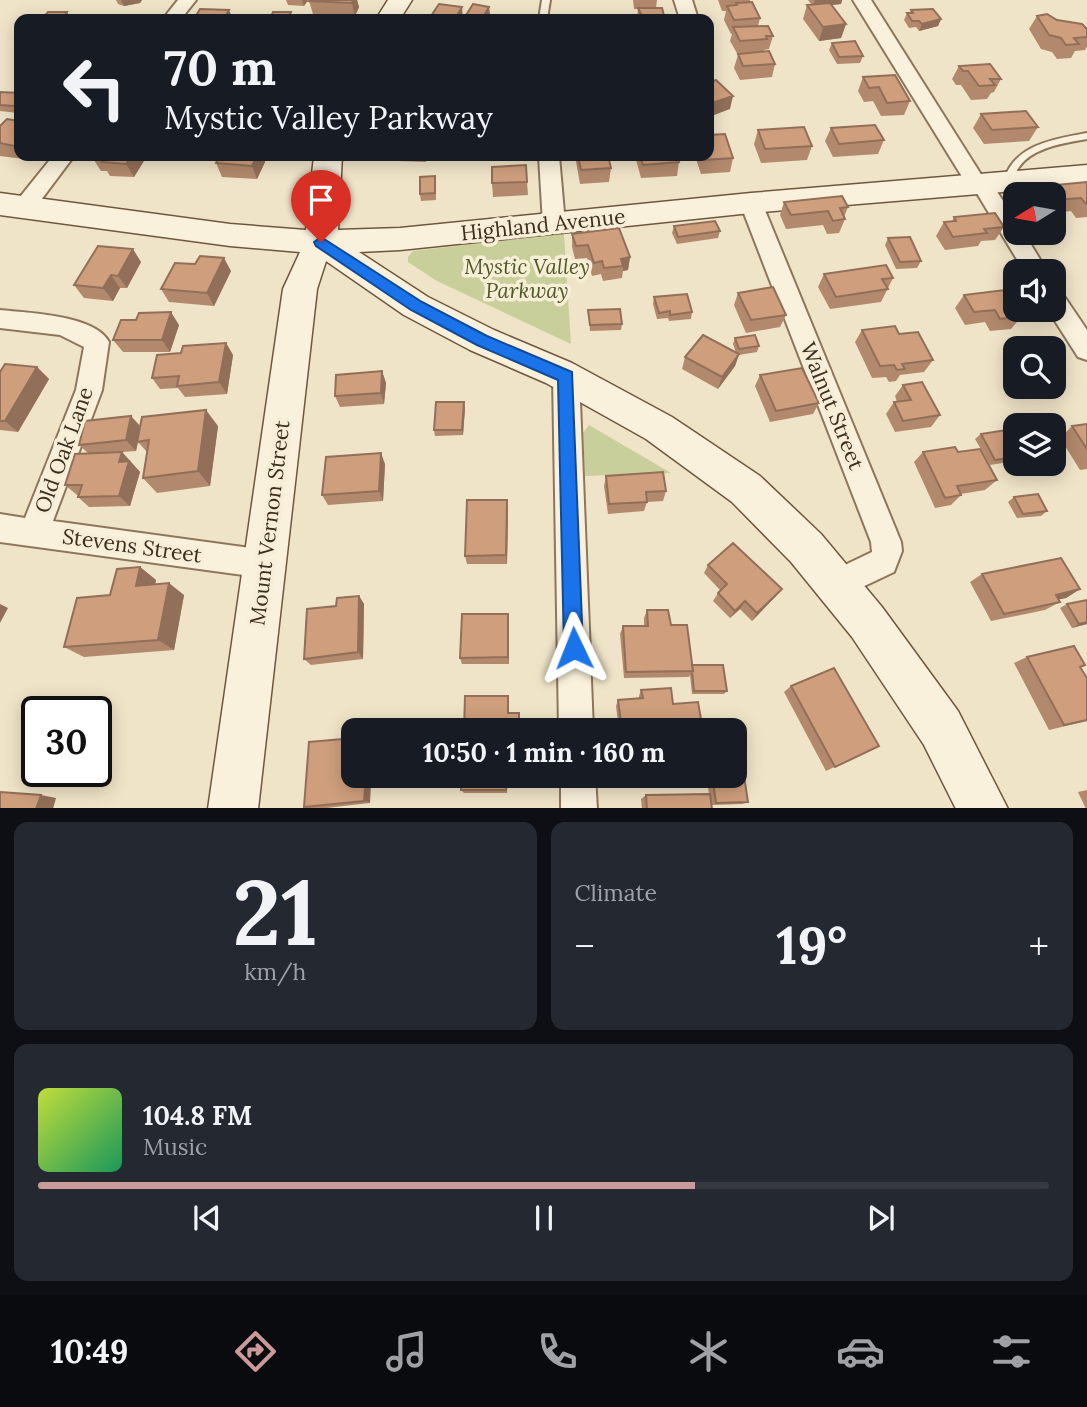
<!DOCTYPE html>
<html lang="en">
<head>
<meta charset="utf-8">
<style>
	body { margin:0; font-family:Lora,serif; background:#242831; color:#f1f3f6; height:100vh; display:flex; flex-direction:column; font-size:26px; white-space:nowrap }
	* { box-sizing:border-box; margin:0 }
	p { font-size:23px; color:#9ea1a6 }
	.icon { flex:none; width:38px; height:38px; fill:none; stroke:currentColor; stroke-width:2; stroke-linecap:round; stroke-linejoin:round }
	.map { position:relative; height:808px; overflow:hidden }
	.panel { display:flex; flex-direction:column; gap:14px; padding:14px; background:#0d0f14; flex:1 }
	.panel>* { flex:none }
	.banner { position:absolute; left:14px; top:14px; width:700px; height:147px; border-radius:14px; box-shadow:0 4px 18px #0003; background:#171b24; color:#f1f3f6; overflow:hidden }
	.needle { width:46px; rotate:259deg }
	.tools { position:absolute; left:1003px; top:182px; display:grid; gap:14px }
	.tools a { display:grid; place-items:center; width:63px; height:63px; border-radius:14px; background:#171b24; box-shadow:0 4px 18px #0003; font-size:35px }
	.speed { position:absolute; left:21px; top:696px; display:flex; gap:14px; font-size:35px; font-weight:700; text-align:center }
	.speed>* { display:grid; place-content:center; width:91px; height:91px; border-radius:50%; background:#171b24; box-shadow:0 4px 18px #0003; line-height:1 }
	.speed .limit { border:4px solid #111; border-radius:10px; background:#fff; color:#111 }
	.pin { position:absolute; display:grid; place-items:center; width:60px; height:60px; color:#fff; margin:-72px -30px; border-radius:50% 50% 50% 0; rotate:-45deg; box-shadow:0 0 7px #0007 }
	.pin .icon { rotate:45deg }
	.me { position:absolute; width:77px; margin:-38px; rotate:358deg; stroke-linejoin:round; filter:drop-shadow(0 0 5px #0008) }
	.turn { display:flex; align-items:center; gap:24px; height:147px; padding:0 35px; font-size:32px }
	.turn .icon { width:91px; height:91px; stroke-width:2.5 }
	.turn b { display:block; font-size:49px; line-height:60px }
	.big { font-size:52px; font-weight:800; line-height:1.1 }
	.panel .tile { flex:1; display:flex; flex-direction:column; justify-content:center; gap:10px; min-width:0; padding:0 24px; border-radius:14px; background:#242831 }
	.panel .dial { align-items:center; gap:0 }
	.dial b { font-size:91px; line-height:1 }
	.song { display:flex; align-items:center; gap:21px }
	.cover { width:84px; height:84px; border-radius:10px; background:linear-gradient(135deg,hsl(70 70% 55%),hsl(150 70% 35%)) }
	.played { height:7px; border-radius:4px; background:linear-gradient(90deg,#cc999b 65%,#363941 65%) }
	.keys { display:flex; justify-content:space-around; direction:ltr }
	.heat { display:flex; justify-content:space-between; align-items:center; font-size:38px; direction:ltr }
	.panel .tiles { flex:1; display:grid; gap:14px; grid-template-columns:1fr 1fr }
	.tile:last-child { grid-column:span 2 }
	.trip { position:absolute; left:341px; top:718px; width:406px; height:70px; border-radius:14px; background:#171b24; box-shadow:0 4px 18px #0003; font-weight:800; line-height:70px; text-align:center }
	.menu { display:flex; height:112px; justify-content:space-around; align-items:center; background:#090b0e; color:#9ea1a6 }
	.menu .icon { width:49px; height:49px }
	.menu .selected { color:#cc999b }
	.menu b { font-size:32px; color:#f1f3f6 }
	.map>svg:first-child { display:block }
	.green { fill:#c9cf9b }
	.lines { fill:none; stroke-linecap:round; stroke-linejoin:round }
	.lane-casing { stroke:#8d765c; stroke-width:4 }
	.street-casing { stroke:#8d765c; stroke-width:4 }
	.secondary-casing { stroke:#6f573f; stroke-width:3 }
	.lane { fill:#faf1dc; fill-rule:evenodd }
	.street { fill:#faf1dc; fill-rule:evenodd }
	.secondary { fill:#faf1dc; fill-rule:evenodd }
	.wall { fill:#b2896c }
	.shaded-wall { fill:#916f58 }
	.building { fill:#cf9f7d; stroke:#916f58; stroke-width:2 }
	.route { fill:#1a73e8; stroke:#114b97; stroke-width:2 }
	.labels { text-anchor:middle; stroke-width:7; stroke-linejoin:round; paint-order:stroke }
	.street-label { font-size:21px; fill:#3d2e20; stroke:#f7eed8 }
	.park-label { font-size:21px; font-style:italic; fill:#4d5a26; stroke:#f7eed8 }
</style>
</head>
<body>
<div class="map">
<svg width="1087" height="809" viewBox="0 0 1087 809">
	<rect width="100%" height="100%" fill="#f0e4c8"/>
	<!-- green -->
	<path class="green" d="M564 234 571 344 437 281 408 262V257L413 251Z
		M589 425 671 473 585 476 583 433Z"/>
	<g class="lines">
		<!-- lane casing -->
		<g class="lane-casing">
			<path id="lane" d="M542 0H550L547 19H539Z
				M1087 133V139C1065 143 1033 147 1019 167 1016 171 1015 177 1012 182H1006L1004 180C1015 144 1055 139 1087 133Z"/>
		</g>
		<!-- street casing -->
		<g class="street-casing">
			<path id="street" d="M178 0H196L181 19H163Z
				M674 0H692L698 19H680Z
				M853 0H871L982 176 988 178 1015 219V233H1024L1047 271H1024L975 190 969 188Z
				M53 156H74L32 212 24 215 16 212 13 207 16 202Z
				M539 156H559L565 224 562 230 554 232 546 230 543 224Z
				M751 196 759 198 762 203 901 542 902 551 894 572 837 599 826 594 822 584 826 574 872 552 871 542 740 203 743 198Z
				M1054 290 1062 293 1087 330V360L1078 357 1048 310H1054Z
				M0 310C28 313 95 315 109 342L102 390 53 521 265 550 276 554 280 564 276 574 265 578 0 542V514L25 518 76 390 84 347 60 335 0 328Z
				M566 366 575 369 579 376 593 730H559L553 376 557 369Z
				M561 775H595L597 809H561Z"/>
		</g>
		<!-- secondary casing -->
		<g class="secondary-casing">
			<path id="secondary" d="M388 0H412L400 19H376Z
				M314 156H342L338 230 400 228 751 193 1087 165V185L751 213 400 250 359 252 428 297 494 330 572 363 672 417 760 476 821 534 882 607 958 711 1008 809H956L924 745 852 637 791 562 732 502 646 439 546 383 470 350 404 315 326 261 317 289 258 809H208L283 289 300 252 230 246 0 215V193L230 224 306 230Z"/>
		</g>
		<!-- lane -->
		<use href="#lane" class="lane"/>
		<!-- street -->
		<use href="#street" class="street"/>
		<!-- secondary -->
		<use href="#secondary" class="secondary"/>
	</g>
	<!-- wall -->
	<path class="wall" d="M116 0H142L140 3 124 6 118 4Z
		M286 0H308L304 6 288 5Z
		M357 0 359 7 355 16 313 14 309 1Z
		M633 0H657L656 8 664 15 663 18H637L638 9H634Z
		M718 0H750V2L760 18 758 26 773 36 769 49 764 50V52L775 64 772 77 740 80 734 68 738 55 730 41 732 34H731L724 20 726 11H722Z
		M808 0H842L841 4 831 5 846 24 841 38 819 41 803 19 807 5H812Z
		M911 10 941 19 938 26 919 31 916 27 909 28 904 20 907 13H910Z
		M1037 16 1057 20 1087 29V46L1085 50 1075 51 1071 58 1057 59 1052 52 1041 49 1029 29Z
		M832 43 863 56 860 63 837 64 829 50Z
		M959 66 1001 79 994 92 991 93 987 99 971 100 961 85H956L952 79Z
		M863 77 910 101 904 115 881 116 873 101 864 102 858 91Z
		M0 92 19 93V111L18 113 0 111Z
		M981 114 1038 127 1029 141 984 144 973 128Z
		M19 121V156H27L24 159 0 156V126Z
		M831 128 884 140 878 154 833 157 825 141Z
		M758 130 812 146 807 160 761 163 754 144Z
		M147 156 134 177 110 176 107 171H101L92 157Z
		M166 156H184L180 161 168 159Z
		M220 156H263L265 162 257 179 222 177 216 163Z
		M397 156H437H427L426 162 398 161Z
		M575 156H608L611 168 609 182 580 184Z
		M635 156H677L679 162 677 176 641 178Z
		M695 156H709L733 158 730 172 701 174Z
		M527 182 528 195 493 197 492 183Z
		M1087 182V217L1076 218 1071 211 1054 213V194H1039L1045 186Z
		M436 183V200L421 201 420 194Z
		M784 202 848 207 844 217 845 219 839 233 827 234 823 225 786 229 780 215Z
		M954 217 1004 227 995 240 981 241 978 246 945 250 936 236 944 222H952Z
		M674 226 720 231 718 238 677 244 672 233Z
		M572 234 630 257 628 270 623 271 622 278 603 281 601 274 592 276 587 258 575 259 572 247Z
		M888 238 921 261 917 268 896 269 885 245Z
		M141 262 127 288H120L113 301 84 298 74 285Z
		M231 271 214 306 169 302 161 289Z
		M824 274 893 278 881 302 830 309 818 287Z
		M738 293 786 315 780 327 746 333 734 305Z
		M964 295 1022 316 1011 329 990 331 985 322 965 325 955 308Z
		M654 297 692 312 691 319 669 321 668 318 657 319 653 304Z
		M588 310 622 324 621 330 590 331Z
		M136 320 179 325 170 352H123L113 340Z
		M862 330 933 360 924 372 900 375 896 381 889 382 886 377 872 378 855 342Z
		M735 338 759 346 757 352 739 355 735 366 718 389 682 369 685 357 736 353 733 344Z
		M226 343 233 355 227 394 185 397 178 388 160 389 152 378 181 353Z
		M37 367 49 379 18 432 0 430V372Z
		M382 371 386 383 384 404 340 407 335 396Z
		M760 375 819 403 813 414 770 422 755 386Z
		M903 385 940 415 931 427 895 432 886 414 894 402H897L895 396Z
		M465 408 463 435 435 436 434 430Z
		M1087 424V469L1080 470 1060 438 1072 426Z
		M140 426H218L210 486 157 493 143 478 147 452 138 442 136 451 122 452 140 472 130 506 89 507 78 497V495H77L65 485 88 453 79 445Z
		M981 434 1015 444V461L990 465 975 439Z
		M923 452H958L997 480 985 490 961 494V495L951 505 935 508 914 462Z
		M385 464 383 501 328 505 322 495Z
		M606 476 666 491 663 501 647 502 644 511 608 514 604 486Z
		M1014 497 1047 511 1041 516 1017 518 1008 502Z
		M508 509 507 564H467L465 556Z
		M708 565 782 589 775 597 752 621 740 609 730 618 713 601 720 590 704 573Z
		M140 567 156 580 155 585 184 595 174 650 84 657 64 647 110 595Z
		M982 574 1080 589 1066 598 1058 599 1060 602 1045 610 991 621 970 582Z
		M359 596 364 604 363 659 311 665 304 659 336 606Z
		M1067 604 1087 624 1072 628 1060 608Z
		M647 610 671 625 692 665 727 691 724 694H692L690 675 689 677 624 678 620 634 623 626H644V618Z
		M509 622V664H462L460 658Z
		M1027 657 1085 665 1081 667 1087 678V721L1049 730 1014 663Z
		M791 686 879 746 826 771 784 692Z
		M641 690 673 704 703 730H619L616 706 618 700 639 698V696Z
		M354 775H371L370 803 318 809H309L304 807Z
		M462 775H508L507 793H464L461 790Z
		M706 775H735L748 802 742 804 712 805V809H642L641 799 646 795 709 794Z
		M1087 790V809H1086L1078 792Z"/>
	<!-- shaded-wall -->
	<path class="shaded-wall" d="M121 0H142L140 3 124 6Z
		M302 0H308L304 6Z
		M353 0H357L359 7 355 16 352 3Z
		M815 0H842L841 4 813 7Z
		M462 7 463 19H455Z
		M489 7 490 14 487 19H482Z
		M229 10 233 19H224Z
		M67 12 71 19H62Z
		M941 19 938 26 919 31 922 24Z
		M846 24 841 38 819 41 823 27Z
		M733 96 730 109 709 117V104Z
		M19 99V111L18 113 14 106Z
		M19 140V153L14 146Z
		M131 156H147L134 177 126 164Z
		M178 156H184L180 161Z
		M257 156H263L265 162 257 179 252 166Z
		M133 249 141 262 127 288 118 276Z
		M630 257 628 270 623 271V266L621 259Z
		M224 258 231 271 214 306 207 293Z
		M111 275 120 288 113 301 103 288Z
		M171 312 179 325 170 352 162 340Z
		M226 343 233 355 227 394 219 382Z
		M739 354 735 366 718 389 722 377Z
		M37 367 49 379 18 432 5 421Z
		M382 371 386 383 384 404 381 393Z
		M464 402 465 408 463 435 462 430Z
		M206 410 218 426 210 486 198 471Z
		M131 416 141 427 136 451 126 440Z
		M122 452 140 472 130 506 119 496V462Z
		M381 453 385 464 383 501 379 491Z
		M507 500 508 509 507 564 506 555Z
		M140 567 156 580 152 598 136 586Z
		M169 583 184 595 174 650 158 640Z
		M782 589 775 597 752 621 757 613Z
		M1080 589 1066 598 1042 603 1056 595Z
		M359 596 364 604 363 659 358 652Z
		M745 601 740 609 730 618 735 611Z
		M0 604 8 608 0 623Z
		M508 614 509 622V664L508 657Z
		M1087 622V624L1072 628 1079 624Z
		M366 775H371L370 803 364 801Z
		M41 795 56 798 53 809H36Z"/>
	<!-- building -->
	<path class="building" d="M310 0H353L352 3 309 1Z
		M752 2 760 18 734 20 727 6 737 5 736 3Z
		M830 3 846 24 823 27 807 5Z
		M439 4 462 7 455 19H429Z
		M473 4 489 7 482 19 465 17Z
		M638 8H662L664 15H655L656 18H664L665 19H632L643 18Z
		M200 9 229 10 224 19H194Z
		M933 9 941 19 922 24 919 21H912L907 13H913L911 10Z
		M48 12H67L62 19H42Z
		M273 12H291L288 19H270Z
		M1047 14 1057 20 1082 24 1087 29V37L1074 38 1079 44 1066 45 1061 38 1049 35 1037 16Z
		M768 26 773 36H766L767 39 740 41 733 27Z
		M855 41 863 56 839 57 832 43Z
		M769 51 775 64 743 66 738 54Z
		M990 64 1001 79H990L995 85 979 86 968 71H963L959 66Z
		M895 75 910 101 887 103 879 87 869 88 863 77Z
		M716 80 733 96 709 104V82Z
		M0 92 19 93V99L14 106 0 105Z
		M1026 111 1038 127 992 130 981 114Z
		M7 119 19 121V140L14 146 0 143V126Z
		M875 125 884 140 839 144 831 128Z
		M804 127 812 146 765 149 758 130Z
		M725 134 733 158 703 160 702 156H709V135Z
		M93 156H131L126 164 102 162 105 158 92 157Z
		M220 156H257L252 166 216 163Z
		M578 156H608L611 168 581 170Z
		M640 156H677L679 162 643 165Z
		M526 165 527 182 492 183V167Z
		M435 176V193L420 194V177Z
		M1087 182V204H1086L1081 198 1055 200 1054 198V194H1051L1045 186Z
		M842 196 848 207 840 208 845 219 833 221 828 211 791 215 784 202Z
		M995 213 1004 227 984 229 987 233 953 237 944 222 956 221 954 217Z
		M715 221 720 231 678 237 674 226Z
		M619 228 630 257 621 259 623 266 604 268 602 261 594 263 588 245 576 246 572 234Z
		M910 237 921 261 900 262 888 238Z
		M98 246 133 249 118 276 111 275 103 288 74 285Z
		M200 256 224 258 207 293 161 289 175 263 195 264Z
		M886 265 893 278 882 279 888 289 836 297 824 274Z
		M773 287 786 315 751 320 738 293Z
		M1005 290 1015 306V310H1017L1022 316 1000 319 995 310 974 312 964 295Z
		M687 294 692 312 670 315V311L659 313 654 297Z
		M620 309 622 324 590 325 588 310Z
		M171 312 162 340H113L121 320H136L139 313Z
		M895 326 899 334 918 332 933 360 902 364 905 369 897 370 894 365 880 366 862 330Z
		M703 335 739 354 722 377 685 357Z
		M755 335 759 346 739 349 735 338Z
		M226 343 219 382 177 386 179 376 152 378 157 355 181 353 183 346Z
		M5 364 37 367 5 421H0V372Z
		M802 368 819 403 776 411 760 375Z
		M382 371 381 393 335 396 336 375Z
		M922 382 940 415 903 421 894 402 911 400 903 385Z
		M436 402H464L462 430H434Z
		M206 410 198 471 143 478 149 440 137 442 142 417Z
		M131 416 126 440 79 445 85 421Z
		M1087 424V449L1072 426Z
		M1006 430 1015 444V457L995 460 981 434Z
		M955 447 958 452 980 449 997 480 957 486 961 495 945 498 923 452Z
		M122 452 119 462 129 461 119 496 78 497 82 485H65L75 454Z
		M381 453 379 491 322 495 326 457Z
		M663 472 666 491 646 492 647 502 609 504 606 476Z
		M1038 494 1047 511 1023 514 1014 497Z
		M467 500H507L506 555 465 556Z
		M733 543 782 589 757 613 745 601 735 611 718 593 727 584 708 565Z
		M1061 558 1080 589 1056 595 1060 602 1004 614 982 574Z
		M140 567 136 586 169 583 158 640 64 647 77 598 110 595 117 569Z
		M359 596 358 652 304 659 307 609 336 606 337 598Z
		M1087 600V622L1079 624 1067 604Z
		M647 610H668L671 625H687L693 671 626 672 623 626H648Z
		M462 614H508V657L460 658Z
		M1074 646 1085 665 1080 667 1087 678V720L1064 725 1027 657Z
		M692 665H723L727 691H694L692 671H693Z
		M834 668 879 746 835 767 791 686Z
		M671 688 673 704 698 702 703 730H622L618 700 643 698 641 690Z
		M465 696H508V713H519V730H464Z
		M354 738V775H366L364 801 304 807 309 742Z
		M735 756H741L748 802 716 803 712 775H735Z
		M462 775H507L506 790H461Z
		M0 792 41 795 36 809H0Z
		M710 794 712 809H647L646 795Z"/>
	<!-- route -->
	<path class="route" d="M321 237 422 302 487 336 572 372 583 648 581 655 574 658 567 655 564 648 558 380 477 345 411 310 316 246 314 242Z"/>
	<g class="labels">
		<!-- street labels -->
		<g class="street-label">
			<text transform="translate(543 225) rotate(-6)" y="7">Highland Avenue</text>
			<text transform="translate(832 406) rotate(68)" y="7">Walnut Street</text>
			<text transform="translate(64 450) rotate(-70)" y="7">Old Oak Lane</text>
			<text transform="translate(270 523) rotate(-83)" y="7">Mount Vernon Street</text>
			<text transform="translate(132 546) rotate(8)" y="7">Stevens Street</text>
		</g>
		<!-- park labels -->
		<g class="park-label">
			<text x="527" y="274">Mystic Valley<tspan x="527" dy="24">Parkway</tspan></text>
		</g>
	</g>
</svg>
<div class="tools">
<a><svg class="needle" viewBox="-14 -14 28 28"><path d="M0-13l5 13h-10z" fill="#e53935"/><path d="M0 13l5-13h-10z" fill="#9ea1a6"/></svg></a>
<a><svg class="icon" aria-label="sound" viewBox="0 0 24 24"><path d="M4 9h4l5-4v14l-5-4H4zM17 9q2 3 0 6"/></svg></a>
<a><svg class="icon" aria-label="search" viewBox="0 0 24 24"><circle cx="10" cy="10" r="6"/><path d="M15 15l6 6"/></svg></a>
<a><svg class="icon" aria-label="layers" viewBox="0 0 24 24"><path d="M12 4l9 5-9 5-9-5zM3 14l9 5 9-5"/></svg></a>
</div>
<div class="speed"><div class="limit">30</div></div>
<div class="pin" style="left:321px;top:242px;background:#d93025"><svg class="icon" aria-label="arrive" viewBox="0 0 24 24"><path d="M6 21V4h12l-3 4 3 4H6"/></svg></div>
<svg class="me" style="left:574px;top:648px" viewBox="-20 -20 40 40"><path d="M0-17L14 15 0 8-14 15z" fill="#1a73e8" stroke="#fff" stroke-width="4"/></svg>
<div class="trip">10:50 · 1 min · 160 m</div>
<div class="banner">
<div class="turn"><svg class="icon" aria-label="left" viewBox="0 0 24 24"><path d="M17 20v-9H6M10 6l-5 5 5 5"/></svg><div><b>70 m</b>Mystic Valley Parkway</div></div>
</div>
</div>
<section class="panel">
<div class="tiles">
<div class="tile dial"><b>21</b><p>km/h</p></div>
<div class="tile"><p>Climate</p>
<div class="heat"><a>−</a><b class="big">19°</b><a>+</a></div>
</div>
<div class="tile">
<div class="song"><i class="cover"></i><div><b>104.8 FM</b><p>Music</p></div></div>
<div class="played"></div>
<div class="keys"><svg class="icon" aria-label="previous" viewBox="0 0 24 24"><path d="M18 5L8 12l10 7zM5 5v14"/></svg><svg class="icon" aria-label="pause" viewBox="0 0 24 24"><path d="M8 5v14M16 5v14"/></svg><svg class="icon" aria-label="next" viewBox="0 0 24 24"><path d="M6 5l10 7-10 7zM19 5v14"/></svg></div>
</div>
</div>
</section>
<nav class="menu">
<b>10:49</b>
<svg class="icon selected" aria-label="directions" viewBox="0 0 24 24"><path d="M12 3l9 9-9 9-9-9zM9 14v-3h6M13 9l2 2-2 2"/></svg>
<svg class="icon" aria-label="music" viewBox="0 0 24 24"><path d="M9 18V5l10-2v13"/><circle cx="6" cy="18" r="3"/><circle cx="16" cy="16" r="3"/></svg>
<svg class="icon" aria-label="phone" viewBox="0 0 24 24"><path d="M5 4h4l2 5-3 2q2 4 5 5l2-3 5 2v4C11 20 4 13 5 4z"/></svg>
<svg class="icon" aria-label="climate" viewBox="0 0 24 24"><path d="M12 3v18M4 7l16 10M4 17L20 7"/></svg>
<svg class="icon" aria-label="car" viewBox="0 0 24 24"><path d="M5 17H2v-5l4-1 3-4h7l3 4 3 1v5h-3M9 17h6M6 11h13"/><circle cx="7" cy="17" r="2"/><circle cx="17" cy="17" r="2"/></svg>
<svg class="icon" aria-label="filters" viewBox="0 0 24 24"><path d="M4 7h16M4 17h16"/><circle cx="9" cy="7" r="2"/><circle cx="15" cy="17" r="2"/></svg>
</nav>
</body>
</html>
